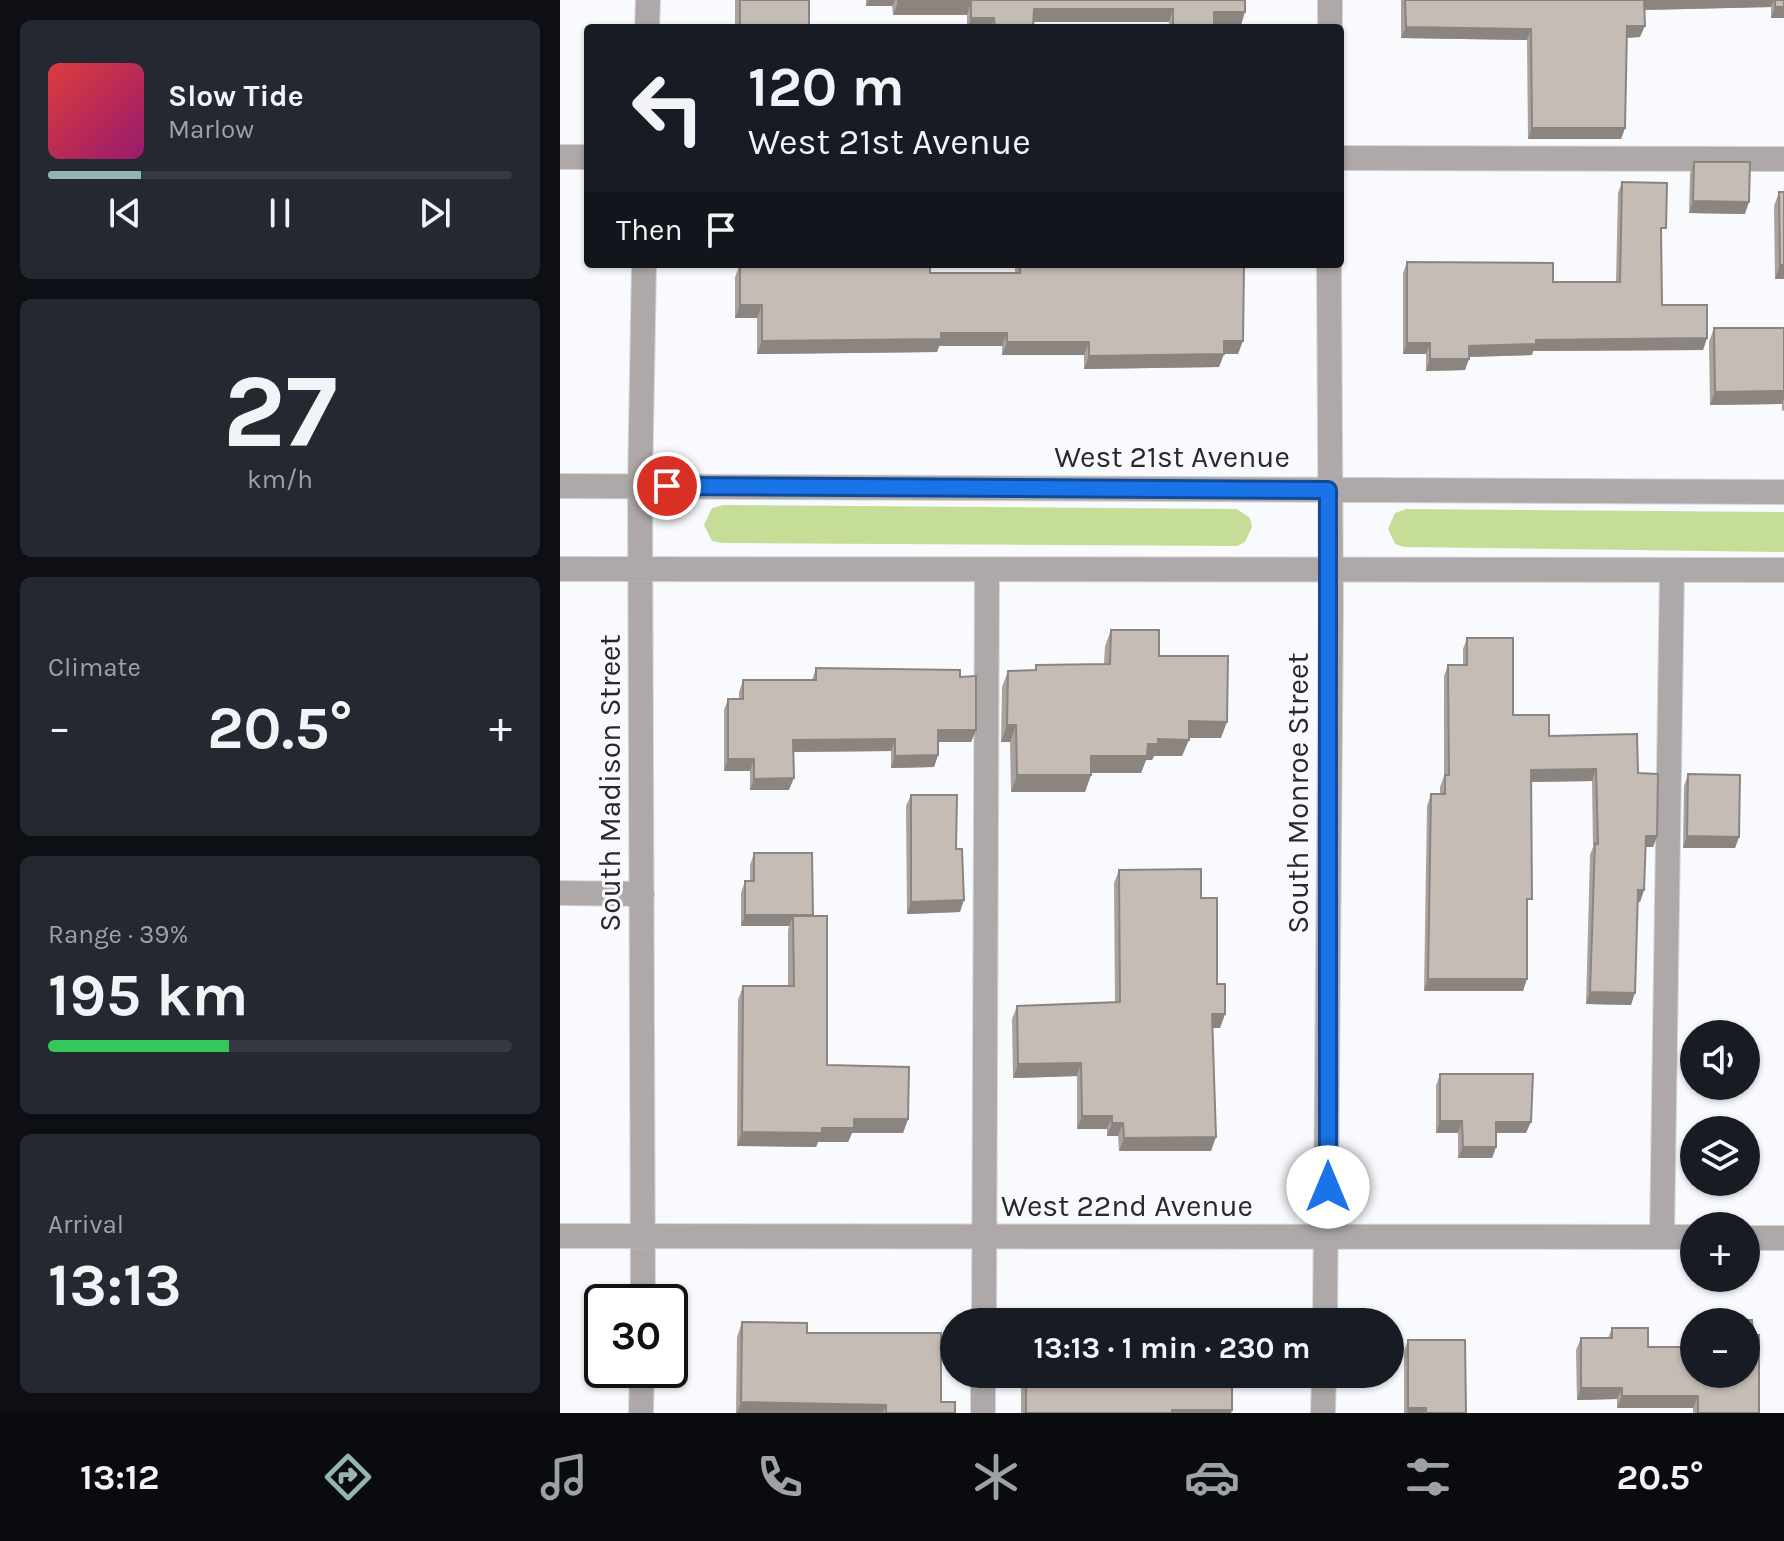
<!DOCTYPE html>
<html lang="en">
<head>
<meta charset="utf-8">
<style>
	body { margin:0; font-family:Karla,sans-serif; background:#242831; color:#f1f3f6; height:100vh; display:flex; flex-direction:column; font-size:30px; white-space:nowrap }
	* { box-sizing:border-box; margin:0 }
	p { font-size:26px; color:#9ea1a6 }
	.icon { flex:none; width:44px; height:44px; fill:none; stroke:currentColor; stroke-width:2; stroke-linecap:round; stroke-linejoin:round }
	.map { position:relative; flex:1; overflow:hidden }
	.sheet { display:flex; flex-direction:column; gap:20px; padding:20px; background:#0d0f14; width:560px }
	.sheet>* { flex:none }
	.top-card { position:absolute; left:24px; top:24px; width:760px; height:244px; border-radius:8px; box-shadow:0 2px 6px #0004; background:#171b24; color:#f1f3f6; overflow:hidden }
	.buttons { position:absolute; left:1120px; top:1020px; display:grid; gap:16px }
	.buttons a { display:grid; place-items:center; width:80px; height:80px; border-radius:50%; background:#171b24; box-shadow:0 2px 6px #0004; font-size:40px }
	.speed { position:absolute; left:24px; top:1284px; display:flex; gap:16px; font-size:40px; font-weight:700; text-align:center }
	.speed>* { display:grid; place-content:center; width:104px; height:104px; border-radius:50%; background:#171b24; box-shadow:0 2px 6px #0004; line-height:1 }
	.speed .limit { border:4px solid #111; border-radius:12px; background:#fff; color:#111 }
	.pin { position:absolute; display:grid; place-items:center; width:68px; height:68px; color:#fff; margin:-34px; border:4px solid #fff; border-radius:50%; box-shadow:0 2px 8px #0007 }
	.me { position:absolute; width:88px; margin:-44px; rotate:0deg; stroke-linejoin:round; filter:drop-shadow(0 0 6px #0008) }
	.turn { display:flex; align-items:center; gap:28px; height:168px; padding:0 32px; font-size:36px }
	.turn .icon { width:104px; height:104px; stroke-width:2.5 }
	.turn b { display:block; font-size:56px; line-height:68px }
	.then { display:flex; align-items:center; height:76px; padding:0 32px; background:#0003; gap:16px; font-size:30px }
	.big { font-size:60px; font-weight:700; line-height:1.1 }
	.sheet .widget { flex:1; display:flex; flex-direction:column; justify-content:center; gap:12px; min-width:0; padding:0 28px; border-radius:12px; background:#242831 }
	.sheet .dial { align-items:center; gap:0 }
	.dial b { font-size:104px; line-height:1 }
	.song { display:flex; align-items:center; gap:24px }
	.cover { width:96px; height:96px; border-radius:12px; background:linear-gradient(135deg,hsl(0 70% 55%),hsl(320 70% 35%)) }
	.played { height:8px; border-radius:4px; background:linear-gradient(90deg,#94b4b0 20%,#363941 20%) }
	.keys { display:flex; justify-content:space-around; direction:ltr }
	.heat { display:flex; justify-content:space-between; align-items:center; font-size:44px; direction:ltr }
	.charge { height:12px; border-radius:6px; background:linear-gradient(90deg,#34c759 39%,#363941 0) }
	.trip { position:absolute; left:380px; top:1308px; width:464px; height:80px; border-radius:40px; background:#171b24; box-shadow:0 2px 6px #0004; font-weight:700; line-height:80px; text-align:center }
	.menu { display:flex; height:128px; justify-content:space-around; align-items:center; background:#090b0e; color:#9ea1a6 }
	.menu .icon { width:56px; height:56px }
	.menu .on { color:#94b4b0 }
	.menu b { font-size:36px; color:#f1f3f6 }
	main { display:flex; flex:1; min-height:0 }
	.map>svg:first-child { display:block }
	.green { fill:#c5dd96 }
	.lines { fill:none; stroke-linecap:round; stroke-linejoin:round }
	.minor-casing { stroke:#d3d4d8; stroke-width:26 }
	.minor { stroke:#aea9a8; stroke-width:24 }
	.wall { fill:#aaa29d }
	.shaded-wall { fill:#8b847f }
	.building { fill:#c6bcb6; stroke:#8b847f; stroke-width:2 }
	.route-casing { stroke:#114b97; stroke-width:20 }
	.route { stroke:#1a73e8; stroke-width:14 }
	.labels { text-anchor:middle; stroke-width:6; stroke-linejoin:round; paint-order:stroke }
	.street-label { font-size:30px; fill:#28292d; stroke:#f9fafe }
</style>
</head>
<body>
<main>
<section class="sheet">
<div class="widget">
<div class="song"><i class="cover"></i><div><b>Slow Tide</b><p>Marlow</p></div></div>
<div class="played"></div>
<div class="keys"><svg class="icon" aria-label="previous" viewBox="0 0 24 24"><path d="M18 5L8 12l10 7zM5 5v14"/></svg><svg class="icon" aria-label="pause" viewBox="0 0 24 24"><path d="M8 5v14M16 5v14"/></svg><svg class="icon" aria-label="next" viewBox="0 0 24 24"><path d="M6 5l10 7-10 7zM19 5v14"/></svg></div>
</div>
<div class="widget dial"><b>27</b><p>km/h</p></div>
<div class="widget"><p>Climate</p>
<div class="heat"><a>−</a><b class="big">20.5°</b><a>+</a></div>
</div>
<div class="widget"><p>Range · 39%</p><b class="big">195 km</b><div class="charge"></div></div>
<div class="widget"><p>Arrival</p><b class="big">13:13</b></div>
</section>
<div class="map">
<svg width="1224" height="1413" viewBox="0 0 1224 1413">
	<rect width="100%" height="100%" fill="#f9fafe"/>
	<!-- green -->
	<path class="green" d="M163 505 677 509 690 518 692 527 685 542 677 546 162 543 152 541 144 525 152 508Z
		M846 509 1224 512V552L844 547 835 544 828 529 835 513Z"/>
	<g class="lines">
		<!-- minor casing -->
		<g class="minor-casing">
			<path id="minor" d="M87 28 88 0
				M770 28V0
				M0 157H28
				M780 158 1224 159
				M0 486 1224 492
				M0 569 1224 570
				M0 893 82 894
				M0 1236 1134 1237
				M1102 1237 1112 570
				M1186 1238H1224
				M83 1302 80 486 84 264
				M424 1322 427 570
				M765 1322 771 607 769 264
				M81 1413 82 1370
				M423 1413V1374
				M763 1413 764 1374"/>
		</g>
		<!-- minor -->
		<use href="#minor" class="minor"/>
	</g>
	<!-- wall -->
	<path class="wall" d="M175 0H249V28H175Z
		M306 0H685L681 25H654V28H608L609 22H473V28H407V15H333L332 6H306Z
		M841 0H1224V18H1211V7L1085 10 1080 37 1066 38 1065 128 1061 139H968L967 40 841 38Z
		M1134 162 1185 214 1129 213 1130 174Z
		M1062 182 1101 239 1102 305 1147 338 1143 350 973 351 972 355 909 357 905 370 866 371V354H843V273L847 262 993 282H1056L1058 193Z
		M1219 192H1224V279H1215L1214 206Z
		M180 264 370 273H455V264H684L678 354H664L659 367 524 369V355H442V346H379L377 352 197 354V318H175V277Z
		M1154 328H1224V410L1222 411V404L1150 405 1149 342Z
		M551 630 599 656 661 738H629L622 756H594L592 760H586L581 773H531L525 792H451L450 742H441L442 687 448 671 475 670 476 665 544 664 545 646Z
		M907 638 953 715 989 736 1078 773 1097 836 1093 847H1085L1084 890 1080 902H1077L1071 1005 1026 1004 1030 855 1033 847 1032 781 971 782 967 911 963 991H864L867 806 871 794H880V787L884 776V676L888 665H903V649Z
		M256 668 400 677 416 730 411 742H378V755L374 767 331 768V751L233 752 229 790H190V771H164V710L168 699H179V692L183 680H252Z
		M1128 774 1179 837 1175 848H1123L1124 786Z
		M351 795 400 912 347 914 346 806Z
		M194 853 252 916 267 1065 348 1119 343 1133H292L288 1142H258L256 1147 177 1146 178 1000 183 986H228V930L229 926H181V893L185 881H190V865Z
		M559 870 641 898 657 984 665 1014 660 1028H652L651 1151H559L558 1136H547V1129H517V1076L453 1078 452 1019 457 1006 555 1003 554 883Z
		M880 1074 966 1133H936V1147L932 1158H898V1133H876V1086Z
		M182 1322 247 1333 381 1402 395 1413H176L177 1337Z
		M1052 1328 1088 1347 1199 1413H1133V1408H1057V1399L1017 1400 1016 1350 1021 1338H1048Z
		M848 1340 906 1413H844V1351Z
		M461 1374H672V1410L671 1413H461Z"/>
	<!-- shaded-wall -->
	<path class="shaded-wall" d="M309 0H335L332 6H306Z
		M1084 0H1214L1211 7 1080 10Z
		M338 2H411L407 15H333Z
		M1215 7H1224V18H1211Z
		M474 9H613L609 22H470Z
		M654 12H685L681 25H649Z
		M411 18H434L431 28H408Z
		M1067 26H1085L1080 37 1063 38Z
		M846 27 971 29 967 40 841 38Z
		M972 128H1065L1061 139H968Z
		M1133 201 1189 202 1185 214 1129 213Z
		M1220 265H1224V279H1215Z
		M180 305H202L197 318H175Z
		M381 333H447L442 346H379L377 352 197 354 202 341Z
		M1147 338 1143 350 973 351 972 355 905 357 909 346 976 340Z
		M664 341H683L678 354H664L659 367 524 369 529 356Z
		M447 342H529L524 355H442Z
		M847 343H870L866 354H843Z
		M870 359H909L905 370 866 371Z
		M1224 391V398L1222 404 1150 405 1155 392Z
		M629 721 667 722 661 738H622Z
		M447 725H456L450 742H441Z
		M378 730H416L411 742H374Z
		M335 739 331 751 229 752 233 740Z
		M598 739 629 740 622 756H594L592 760H586L581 773H525L531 756 588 744Z
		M378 755 374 767 331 768 335 756Z
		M168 759H194L190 771H164Z
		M1036 769 1032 781 967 782 971 770Z
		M457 775H531L525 792H451Z
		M234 778 229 790H190L194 779Z
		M1086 836H1097L1093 847H1082Z
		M1127 836 1179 837 1175 848H1123Z
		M1078 890H1084L1080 902 1073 901Z
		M404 900 400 912 347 914 351 902Z
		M185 915H253L249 926 233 916 229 926H181Z
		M868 979H967L963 991H864Z
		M1030 992 1075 993 1071 1005 1026 1004Z
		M652 1014H665L660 1028H647Z
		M521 1063 517 1076 453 1078 458 1064Z
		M522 1116H552L547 1129H517Z
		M294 1119H348L343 1133H292L288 1142H258L256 1147 177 1146 182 1132 262 1128Z
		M880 1121H902L898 1133H876Z
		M936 1122H971L966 1133H932Z
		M552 1123H563L558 1136H547Z
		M656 1137 651 1151H559L564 1138Z
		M903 1147H936L932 1158H898Z
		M1021 1388H1062L1057 1399 1017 1400Z
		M1062 1396H1138L1133 1408H1057Z
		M181 1402 326 1405 323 1413H177Z
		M848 1408H866L864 1413H847Z
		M612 1410H672L671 1413H611Z"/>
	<!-- building -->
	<path class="building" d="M180 0H249V28H180Z
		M338 0H685V12H654V28H613V9H474L473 28H435L434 18H411V2H338Z
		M845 0H1084L1085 26H1067L1065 128H972L971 29 846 27Z
		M1215 0H1224V7H1215Z
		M1134 162H1190L1189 202 1133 201Z
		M1062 182 1107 183 1106 228H1101L1102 305H1147V338L976 340V344L909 346V359H870V343H847V262L993 263V282H1060Z
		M1219 192H1224V265H1220Z
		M180 264H370V273H460V264H684L683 341H664V354L529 356V342H447V333H381V339L202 341V305H180Z
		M1154 328H1224V391L1155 392Z
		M551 630H599V656H668L667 722 629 721V740L598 739V744H588L587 756H531V775H457L456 725H447L448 671 476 670V665L550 664Z
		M907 638H953V715H989V736L1077 734 1078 773 1098 774 1097 836H1086L1084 890H1078L1075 993 1030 992 1035 843 1038 844 1036 769 971 770 972 899H967V979H868L871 794H885V775H889L888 665H907Z
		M256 668 400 670V677L416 676V730H378V755L335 756V739L233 740 234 778 194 779V759H168V699H183V680H256Z
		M1128 774 1180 775 1179 837 1127 836Z
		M351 795H397L396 849H402L404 900 351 902Z
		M194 853H252L253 915H185V881H194Z
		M641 869V898H657V984H665V1014H652L656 1137 564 1138 563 1123H552V1116H522L521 1063 458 1064 457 1006 560 1002 559 870Z
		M233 916H267V1065L349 1067 348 1119H294V1128H262V1133L182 1132 183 986H234Z
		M880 1074H973L971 1122H936V1147H903L902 1121H880Z
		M1149 1320H1192L1193 1335H1199V1413H1138V1396H1062V1388H1021V1338H1052V1328H1088V1347H1134V1374H1186V1322H1149Z
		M182 1322 247 1323V1333H381V1402H395V1413H326V1405L181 1402Z
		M848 1340H905L906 1413H866V1408H848Z
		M466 1374H672V1410H612V1413H466Z"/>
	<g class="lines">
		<!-- route casing -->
		<g class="route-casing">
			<path id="route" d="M107 486 768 490V1187"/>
		</g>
		<!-- route -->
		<use href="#route" class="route"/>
	</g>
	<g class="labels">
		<!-- street labels -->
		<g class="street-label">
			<text x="612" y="467">West 21st Avenue</text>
			<text transform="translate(50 783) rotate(-90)" y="10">South Madison Street</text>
			<text transform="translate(738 793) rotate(-90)" y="10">South Monroe Street</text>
			<text x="567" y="1216">West 22nd Avenue</text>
		</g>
	</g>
</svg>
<div class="buttons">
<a><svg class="icon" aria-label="sound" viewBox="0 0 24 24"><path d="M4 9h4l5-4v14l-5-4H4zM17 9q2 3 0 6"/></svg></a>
<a><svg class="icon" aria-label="layers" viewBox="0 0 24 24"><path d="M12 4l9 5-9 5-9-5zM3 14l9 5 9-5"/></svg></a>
<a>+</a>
<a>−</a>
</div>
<div class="speed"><div class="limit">30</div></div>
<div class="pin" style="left:107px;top:486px;background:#d93025"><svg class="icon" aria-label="arrive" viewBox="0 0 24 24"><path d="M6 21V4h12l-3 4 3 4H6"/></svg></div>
<svg class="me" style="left:768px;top:1187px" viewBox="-20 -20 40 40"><circle r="19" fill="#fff"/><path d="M0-13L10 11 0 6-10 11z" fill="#1a73e8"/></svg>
<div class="trip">13:13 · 1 min · 230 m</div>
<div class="top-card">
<div class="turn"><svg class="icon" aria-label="left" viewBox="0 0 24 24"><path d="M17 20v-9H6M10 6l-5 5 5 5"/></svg><div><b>120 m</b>West 21st Avenue</div></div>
<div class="then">Then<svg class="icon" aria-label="arrive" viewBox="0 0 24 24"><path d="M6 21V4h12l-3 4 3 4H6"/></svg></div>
</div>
</div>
</main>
<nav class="menu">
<b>13:12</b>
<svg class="icon on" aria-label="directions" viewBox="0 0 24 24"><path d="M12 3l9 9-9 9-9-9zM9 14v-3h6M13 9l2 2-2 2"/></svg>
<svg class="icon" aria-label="music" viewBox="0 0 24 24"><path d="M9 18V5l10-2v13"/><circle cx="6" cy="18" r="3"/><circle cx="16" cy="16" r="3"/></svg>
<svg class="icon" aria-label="phone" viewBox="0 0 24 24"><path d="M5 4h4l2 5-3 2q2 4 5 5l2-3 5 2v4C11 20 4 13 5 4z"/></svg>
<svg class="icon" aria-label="climate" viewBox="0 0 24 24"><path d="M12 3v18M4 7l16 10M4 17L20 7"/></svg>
<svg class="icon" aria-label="car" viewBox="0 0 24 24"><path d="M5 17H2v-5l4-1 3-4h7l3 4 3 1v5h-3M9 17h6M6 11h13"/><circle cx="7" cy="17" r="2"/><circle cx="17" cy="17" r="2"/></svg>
<svg class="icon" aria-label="filters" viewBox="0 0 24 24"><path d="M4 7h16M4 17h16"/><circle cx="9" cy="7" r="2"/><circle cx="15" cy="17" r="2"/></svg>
<b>20.5°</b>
</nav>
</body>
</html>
